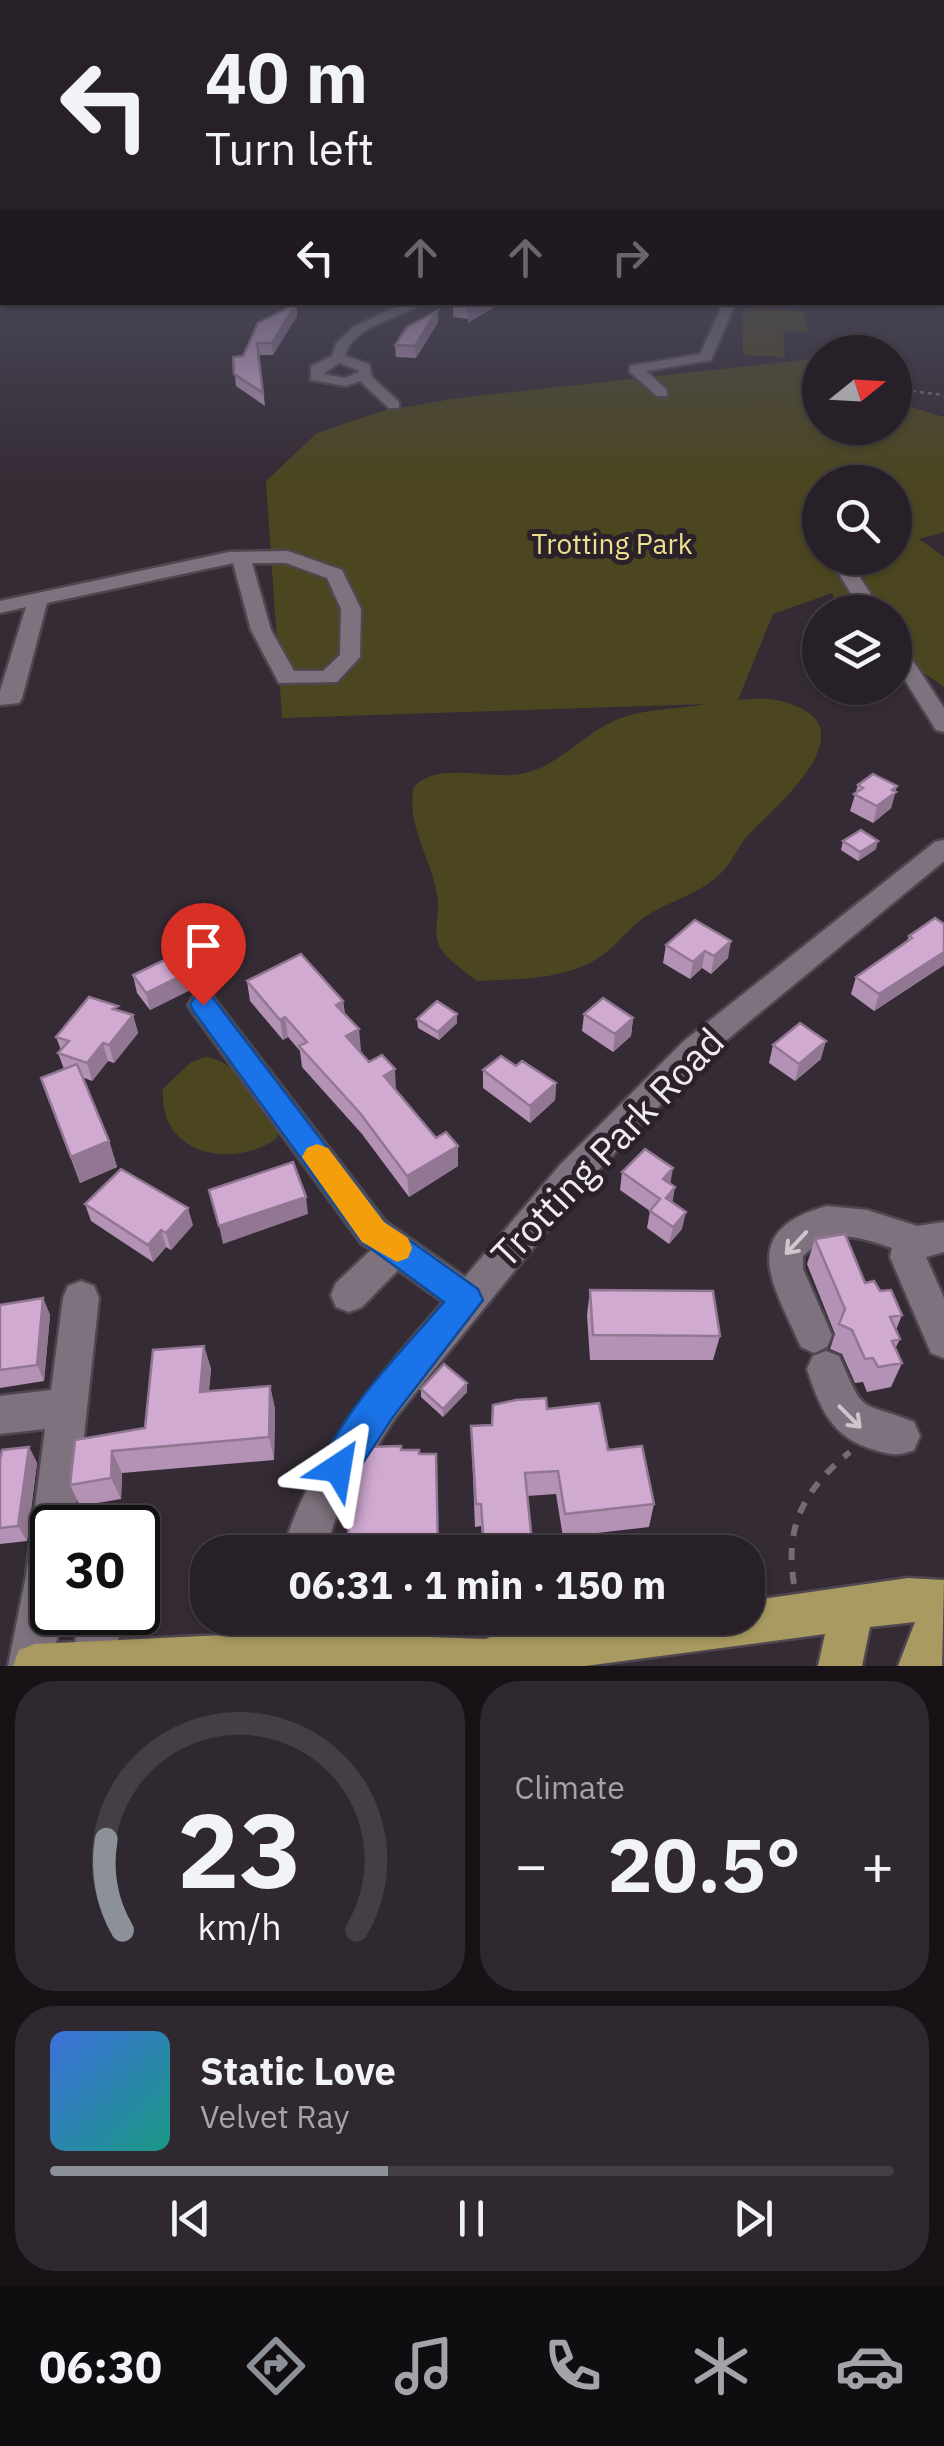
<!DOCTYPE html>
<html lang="en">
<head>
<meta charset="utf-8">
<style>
	body { margin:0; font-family:"IBM Plex Sans",sans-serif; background:#302830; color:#f1f3f6; height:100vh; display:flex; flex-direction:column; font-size:38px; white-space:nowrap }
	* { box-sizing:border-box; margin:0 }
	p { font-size:32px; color:#a5a3a8 }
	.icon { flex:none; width:55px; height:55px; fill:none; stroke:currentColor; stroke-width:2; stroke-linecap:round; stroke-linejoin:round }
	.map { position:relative; height:1666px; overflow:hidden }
	.panel { display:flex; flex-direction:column; gap:15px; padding:15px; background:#161216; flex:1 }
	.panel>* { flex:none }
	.top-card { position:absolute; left:0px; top:0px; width:945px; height:305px; box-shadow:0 2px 8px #0004,0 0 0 2px #443e45; background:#282028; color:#f1f3f6; overflow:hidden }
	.needle { width:65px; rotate:72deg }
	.controls { position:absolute; left:802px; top:335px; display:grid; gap:20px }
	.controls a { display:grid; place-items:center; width:110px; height:110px; border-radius:50%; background:#282028; box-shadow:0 2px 8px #0004,0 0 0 2px #443e45; font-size:50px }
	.speed { position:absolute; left:30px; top:1505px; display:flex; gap:20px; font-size:50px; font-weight:700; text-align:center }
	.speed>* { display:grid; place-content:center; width:130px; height:130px; border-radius:50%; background:#282028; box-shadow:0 2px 8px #0004,0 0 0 2px #443e45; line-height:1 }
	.speed .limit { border:5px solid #111; border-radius:15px; background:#fff; color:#111 }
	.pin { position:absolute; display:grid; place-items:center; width:85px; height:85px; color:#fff; margin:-102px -42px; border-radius:50% 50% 50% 0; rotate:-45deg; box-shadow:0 0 10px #0007 }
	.pin .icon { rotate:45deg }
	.me { position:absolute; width:110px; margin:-55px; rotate:33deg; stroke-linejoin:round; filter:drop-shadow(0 0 8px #0008) }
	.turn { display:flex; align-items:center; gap:35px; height:210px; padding:0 40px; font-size:45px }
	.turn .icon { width:130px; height:130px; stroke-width:2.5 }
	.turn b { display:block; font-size:70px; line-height:85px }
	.lanes { display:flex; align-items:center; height:95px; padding:0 40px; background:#0003; justify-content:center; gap:50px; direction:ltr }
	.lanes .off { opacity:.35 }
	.big { font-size:75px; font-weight:700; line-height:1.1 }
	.panel .tile { flex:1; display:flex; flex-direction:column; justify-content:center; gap:15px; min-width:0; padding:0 35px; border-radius:40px; background:#302830 }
	.panel .dial { align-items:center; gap:0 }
	.dial svg { height:260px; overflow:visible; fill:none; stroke:#443e45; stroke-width:7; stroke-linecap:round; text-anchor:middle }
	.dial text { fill:#f1f3f6; stroke:none }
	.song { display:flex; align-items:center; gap:30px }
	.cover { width:120px; height:120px; border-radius:15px; background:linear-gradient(135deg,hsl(220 70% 55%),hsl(170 70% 35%)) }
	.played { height:10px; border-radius:5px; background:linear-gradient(90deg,#8c9099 40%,#443e45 40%) }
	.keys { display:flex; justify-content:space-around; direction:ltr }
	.heat { display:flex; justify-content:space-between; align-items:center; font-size:55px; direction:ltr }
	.panel .tiles { flex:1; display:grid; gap:15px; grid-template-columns:1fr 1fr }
	.tile:last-child { grid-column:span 2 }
	.trip { position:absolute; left:190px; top:1535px; width:575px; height:100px; border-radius:40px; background:#282028; box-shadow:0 2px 8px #0004,0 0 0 2px #443e45; font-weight:700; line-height:100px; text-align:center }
	.dock { display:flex; height:160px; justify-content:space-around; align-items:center; background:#100d10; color:#a5a3a8 }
	.dock .icon { width:70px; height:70px }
	.dock .current { color:#8c9099 }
	.dock b { font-size:45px; color:#f1f3f6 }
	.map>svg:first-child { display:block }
	.green { fill:#4c4620; fill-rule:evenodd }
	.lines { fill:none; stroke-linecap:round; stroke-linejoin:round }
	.minor-casing { stroke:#4f474f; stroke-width:5 }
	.major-casing { stroke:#4f474f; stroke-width:5 }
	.path-far1 { stroke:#746b74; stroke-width:2.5; stroke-dasharray:4 4; stroke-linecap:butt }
	.path { stroke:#746b74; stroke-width:6; stroke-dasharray:12 12; stroke-linecap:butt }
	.minor { fill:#7d727d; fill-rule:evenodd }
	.major { fill:#a99a61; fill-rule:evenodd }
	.wall { fill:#b492b5 }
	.shaded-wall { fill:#927793 }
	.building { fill:#d1aad2; stroke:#927793; stroke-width:2.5 }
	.oneway { stroke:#cec6ce }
	.route { fill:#1a73e8; stroke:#114b97; stroke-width:2.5 }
	.slow { fill:#f59e0b }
	.labels { text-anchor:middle; stroke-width:10; stroke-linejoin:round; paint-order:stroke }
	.far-park-label { font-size:28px; fill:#ecdf8e; stroke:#2b212b }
	.near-street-label { font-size:38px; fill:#f1eaf1; stroke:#2b212b }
</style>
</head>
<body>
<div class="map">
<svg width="944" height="1666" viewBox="0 0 944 1666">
	<rect width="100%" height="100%" fill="#352b35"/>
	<!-- green -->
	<path class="green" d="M743 308 804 311 807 332 783 331 785 357 743 355Z
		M820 358V428H895V402L944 417V532L919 539 944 557V687L895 653V612H839L832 593 773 614 738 700C763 698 780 697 804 710 858 739 771 811 748 835 737 847 733 862 721 873 699 895 667 901 642 919 623 934 612 952 590 963 555 980 515 979 477 981 466 972 449 961 441 949 432 934 439 918 438 902 435 862 405 828 414 787 436 761 490 780 520 774 559 767 580 736 614 721 643 708 675 710 705 704L282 718 266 481 317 433 382 411 458 398ZM820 482H895V558H820Z
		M205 1057C233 1058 268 1105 280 1129L276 1139C230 1170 158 1154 163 1089L190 1063Z"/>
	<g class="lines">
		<!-- minor casing -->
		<g class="minor-casing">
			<path id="minor" d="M407 302H423C399 320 354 323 345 356L369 364 372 377 399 402V408H389L360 381 346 386 311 380V366L332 356 336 344 353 327ZM339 363 358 370 359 372 345 378 323 374Z
				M724 302H736L711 360 646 371 667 390V396H657L630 372V366L700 354Z
				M288 551 342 570 361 609 360 657 337 682 279 683 251 630 233 563 229 564 47 603 22 698 19 703 0 705V691L26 607 0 613V601L229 552ZM252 563H286L327 578 341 609 340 655 323 671H294L271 630Z
				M842 558 849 560 882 612H862L833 564Z
				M895 642 902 644 944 708V732L936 730 895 664Z
				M944 840V861L706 1057 584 1185 395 1418 341 1503 324 1552H282C313 1452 375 1381 443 1302L398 1270 362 1307 349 1312 336 1307 331 1295 336 1283 371 1250 361 1243 193 1013 188 1005 193 997 203 994 213 997 385 1221 465 1277 560 1165 684 1041 935 842Z
				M827 1206 867 1210 917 1226 944 1222V1252L926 1257 944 1298V1358L931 1353 890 1257 892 1248C854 1236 834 1227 803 1256V1269L832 1335 827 1347 814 1353 801 1347C775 1287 734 1231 827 1206Z
				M81 1281 94 1286 99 1298 74 1528H52V1612H62L52 1666H8L26 1576 45 1429 0 1434V1396L51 1390 63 1298 68 1286Z
				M826 1351 839 1356C866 1418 857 1399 914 1422L920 1436 914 1450C899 1456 890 1455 875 1450 832 1438 820 1409 807 1369L813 1356Z
				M78 1612H122L115 1666H73Z
				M261 1618H305L288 1666H256L250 1652Z"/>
		</g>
		<!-- major casing -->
		<g class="major-casing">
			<path id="major" d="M908 1578 944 1580 942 1666H898L915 1622 870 1627 862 1666H818L825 1634 585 1666H13L19 1650 35 1644 287 1632 486 1639 503 1630 627 1618H748V1601Z"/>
		</g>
		<!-- path-far1 -->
		<path class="path-far1" d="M904 390 944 395"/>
		<!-- path -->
		<path class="path" d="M794 1584C784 1526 805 1488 850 1452"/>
		<!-- minor -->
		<use href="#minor" class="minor"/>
		<!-- major -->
		<use href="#major" class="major"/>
	</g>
	<!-- wall -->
	<path class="wall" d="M456 302H502L468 323V319L453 317V305Z
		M296 304 297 316 273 355H259L265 406 236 386 233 357 243 356Z
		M437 311 438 322 416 358 396 357 395 345Z
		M858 785 897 786 891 808 873 823 850 811Z
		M843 841 876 849 858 861 841 850Z
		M695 920 728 958 711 974 702 968 690 979 663 963 666 945Z
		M944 924V965L874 1011 851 994 856 977 907 941 909 936Z
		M231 951 234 968 150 1010 137 993 133 975Z
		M247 981 343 1001 345 1014 361 1050 359 1051 396 1090 458 1166 409 1197 362 1134 302 1067 300 1051 288 1037 283 1040 250 1001Z
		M119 1011 133 1015 138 1033 114 1063 108 1061 92 1081 82 1077 109 1141 117 1167 80 1183 41 1078 64 1069 58 1053 61 1050 56 1037Z
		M457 1014V1023L439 1040 418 1028 417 1019Z
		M584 1014 633 1018 631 1036 613 1052 582 1031Z
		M773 1045 821 1059 795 1081 769 1063Z
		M516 1066 556 1083 555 1100 530 1123 483 1088V1070Z
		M622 1172 670 1184 672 1202 682 1229 669 1244 647 1228 650 1211 620 1190Z
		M85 1204 193 1225 171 1250 166 1247 153 1262 91 1221Z
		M815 1239 865 1283 880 1291 902 1315 896 1330 900 1339 895 1349 902 1363 891 1387 867 1392 863 1382 855 1383 842 1354 830 1349 835 1334 807 1264Z
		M590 1290 720 1336 713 1360H590L587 1315Z
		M43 1298 50 1315 44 1381 0 1388V1305Z
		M204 1346 211 1369 209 1391 270 1386 275 1409 274 1460 122 1473 121 1499 80 1506 70 1485 145 1428Z
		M467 1383V1392L443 1417 421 1397V1389Z
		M547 1409 608 1450 654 1504 649 1527 563 1537 556 1494 527 1496 532 1542 531 1552H483L481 1526 475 1527 471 1426 492 1425Z
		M29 1447 37 1463 27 1541 0 1544V1460Z
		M401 1450H419L439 1552H348L352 1472Z"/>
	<!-- shaded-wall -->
	<path class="shaded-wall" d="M483 302H502L468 323V311Z
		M296 304 297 316 273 355 272 343Z
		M437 311 438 322 416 358 415 346Z
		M897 786 891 808 873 823 877 806Z
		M878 841 876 849 858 861 860 852Z
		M731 941 728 958 711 974 714 956Z
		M231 951 234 968 150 1010 146 993Z
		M705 951 702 968 690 979 693 962Z
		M944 952V965L874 1011 879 994Z
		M343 1001 345 1021 336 1005Z
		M457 1014V1023L439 1040 438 1032Z
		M133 1015 138 1033 114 1063 109 1045Z
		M285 1017 288 1037 283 1040 280 1020Z
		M633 1018 631 1036 613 1052 615 1034Z
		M359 1029 361 1050 348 1057 346 1036Z
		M826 1041 821 1059 795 1081 799 1064Z
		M103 1043 108 1061 92 1081 87 1063Z
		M395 1069 396 1090 384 1076Z
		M556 1083 555 1100 530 1123V1106Z
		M109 1141 117 1167 80 1183 71 1157Z
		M458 1146V1166L409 1197 407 1176Z
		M673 1168 670 1186 663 1179Z
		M675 1187 672 1205 666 1198Z
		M306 1197 308 1214 223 1244 219 1226Z
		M188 1208 193 1225 171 1250 166 1233Z
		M686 1212 682 1229 669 1244 673 1227Z
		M161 1230 166 1247 153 1262 148 1245Z
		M43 1298 50 1315 44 1381 37 1365Z
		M204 1346 211 1369 206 1415 200 1392Z
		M467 1383V1392L443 1417V1409Z
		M270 1386 275 1409 274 1460 269 1437Z
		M29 1447 37 1463 27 1541 18 1526Z
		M112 1451 122 1473 121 1499 111 1478Z"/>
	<!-- building -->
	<path class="building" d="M456 302H483L468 311 469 308 453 305Z
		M296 304 272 343H257L263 393 234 374 233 357 243 356 258 323Z
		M437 311 415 346 395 345 407 327Z
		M873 774 897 786 892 790 896 792 877 806 854 794 863 788 858 785Z
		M861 830 878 841 860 852 843 841Z
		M935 918 944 924V952L879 994 856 977 912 938 909 936Z
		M695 920 731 941 714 956 705 951 693 962 666 945Z
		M217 935 231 951 146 993 133 975Z
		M301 954 343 1001 336 1005 359 1029 346 1036 369 1062 382 1055 395 1069 384 1076 436 1138 446 1132 458 1146 407 1176 360 1113 299 1046 307 1042 285 1017 280 1020 247 981Z
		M89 997 118 1006 113 1009 133 1015 109 1045 103 1043 87 1063 58 1053 69 1041 56 1037Z
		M603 998 633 1018 615 1034 584 1014Z
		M437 1001 457 1014 438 1032 417 1019Z
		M800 1023 826 1041 799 1064 773 1045Z
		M501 1056 516 1066 522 1061 556 1083 530 1106 483 1070Z
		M77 1064 109 1141 71 1157 41 1078Z
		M645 1149 673 1168 663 1179 675 1187 666 1198 686 1212 673 1227 650 1211 660 1199 622 1172Z
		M293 1162 306 1197 219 1226 209 1190Z
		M121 1169 188 1208 166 1233 161 1230 148 1245 85 1204Z
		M845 1234 865 1283 874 1281 880 1291 891 1290 902 1315 890 1317 900 1339 892 1341 902 1363 878 1367 873 1358 865 1359 852 1330 839 1324 845 1309 815 1239Z
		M590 1290 713 1291 720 1336 593 1335Z
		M43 1298 37 1365 0 1370V1305Z
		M204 1346 200 1392 270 1386 269 1437 112 1451 111 1478 70 1485 75 1440 145 1428 153 1350Z
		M444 1364 467 1383 443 1409 421 1389Z
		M546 1398 547 1409 599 1403 608 1450 642 1446 654 1504 565 1514 558 1471 525 1473 532 1542 484 1545 481 1504H476L471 1426 492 1425 493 1405 516 1400Z
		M401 1446V1450H419V1454H436L438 1550 347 1551 352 1472 364 1447Z
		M29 1447 18 1526 0 1528V1460L2 1450Z"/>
	<!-- one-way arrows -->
	<defs><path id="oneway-shaft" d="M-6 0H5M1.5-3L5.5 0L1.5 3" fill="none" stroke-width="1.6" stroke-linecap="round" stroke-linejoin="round" transform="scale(2.5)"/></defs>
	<g class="oneway">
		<use href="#oneway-shaft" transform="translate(796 1243) rotate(133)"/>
		<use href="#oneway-shaft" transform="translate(850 1417) rotate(45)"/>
	</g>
	<!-- sky -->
	<linearGradient id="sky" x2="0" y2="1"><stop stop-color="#1d181d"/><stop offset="0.52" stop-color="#4b4a5c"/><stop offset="1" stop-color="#4b4a5c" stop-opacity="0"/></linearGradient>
	<rect width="944" height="486" fill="url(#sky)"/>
	<!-- route -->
	<path class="route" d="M203 995 213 998 384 1222 478 1289 483 1300 393 1417 351 1481 338 1487 325 1481 320 1468C345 1406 401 1353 444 1302L362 1242 194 1012 190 1005 194 998Z"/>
	<!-- slow -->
	<path class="slow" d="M317 1144 328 1148 384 1222 408 1238 412 1248 408 1258 397 1262 362 1242 302 1157 307 1148Z"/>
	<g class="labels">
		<!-- far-park labels -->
		<g class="far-park-label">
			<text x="612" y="554">Trotting Park</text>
		</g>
		<!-- near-street labels -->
		<g class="near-street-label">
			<text transform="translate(608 1148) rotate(-46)" y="13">Trotting Park Road</text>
		</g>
	</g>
</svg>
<div class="controls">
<a><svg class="needle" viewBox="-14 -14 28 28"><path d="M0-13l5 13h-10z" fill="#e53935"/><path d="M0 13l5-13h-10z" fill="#a5a3a8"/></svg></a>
<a><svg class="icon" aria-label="search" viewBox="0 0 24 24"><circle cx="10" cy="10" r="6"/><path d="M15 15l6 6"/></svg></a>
<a><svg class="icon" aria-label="layers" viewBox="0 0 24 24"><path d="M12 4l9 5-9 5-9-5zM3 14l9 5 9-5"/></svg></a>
</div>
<div class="speed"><div class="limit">30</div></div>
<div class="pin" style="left:203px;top:1005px;background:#d93025"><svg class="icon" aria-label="arrive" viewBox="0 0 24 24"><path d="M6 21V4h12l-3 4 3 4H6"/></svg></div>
<svg class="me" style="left:338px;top:1468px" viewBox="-20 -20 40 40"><path d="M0-17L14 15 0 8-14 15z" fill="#1a73e8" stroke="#fff" stroke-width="4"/></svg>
<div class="trip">06:31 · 1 min · 150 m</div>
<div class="top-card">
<div class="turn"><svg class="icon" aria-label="left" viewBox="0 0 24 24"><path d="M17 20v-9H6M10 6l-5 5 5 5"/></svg><div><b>40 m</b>Turn left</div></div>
<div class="lanes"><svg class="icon" aria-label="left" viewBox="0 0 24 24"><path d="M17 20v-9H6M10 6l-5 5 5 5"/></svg><svg class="icon off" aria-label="ahead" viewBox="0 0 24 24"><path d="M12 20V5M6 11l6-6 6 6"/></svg><svg class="icon off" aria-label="ahead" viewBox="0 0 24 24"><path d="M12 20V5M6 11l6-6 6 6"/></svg><svg class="icon off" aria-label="right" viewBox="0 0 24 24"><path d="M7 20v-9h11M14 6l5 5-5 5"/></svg></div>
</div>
</div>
<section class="panel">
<div class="tiles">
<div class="tile dial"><svg viewBox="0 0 100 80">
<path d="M14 69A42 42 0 1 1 86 69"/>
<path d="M14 69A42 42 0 0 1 9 41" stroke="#8c9099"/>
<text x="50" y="56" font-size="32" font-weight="700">23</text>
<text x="50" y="72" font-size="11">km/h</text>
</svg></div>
<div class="tile"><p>Climate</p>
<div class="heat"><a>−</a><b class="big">20.5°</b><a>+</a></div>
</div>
<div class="tile">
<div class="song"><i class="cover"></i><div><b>Static Love</b><p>Velvet Ray</p></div></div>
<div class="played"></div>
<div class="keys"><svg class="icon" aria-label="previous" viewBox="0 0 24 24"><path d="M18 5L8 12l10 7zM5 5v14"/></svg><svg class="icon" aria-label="pause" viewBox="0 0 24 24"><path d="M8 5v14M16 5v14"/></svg><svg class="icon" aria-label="next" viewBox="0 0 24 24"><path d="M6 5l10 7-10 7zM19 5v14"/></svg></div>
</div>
</div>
</section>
<nav class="dock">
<b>06:30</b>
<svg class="icon current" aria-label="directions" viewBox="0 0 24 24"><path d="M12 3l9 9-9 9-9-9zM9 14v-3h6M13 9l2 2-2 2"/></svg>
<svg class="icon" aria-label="music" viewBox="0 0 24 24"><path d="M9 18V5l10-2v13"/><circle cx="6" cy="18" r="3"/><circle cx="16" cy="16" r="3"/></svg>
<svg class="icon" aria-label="phone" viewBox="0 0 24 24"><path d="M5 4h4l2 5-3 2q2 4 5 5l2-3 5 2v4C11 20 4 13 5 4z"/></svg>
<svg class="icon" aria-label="climate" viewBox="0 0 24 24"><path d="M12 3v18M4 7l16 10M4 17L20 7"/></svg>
<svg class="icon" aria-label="car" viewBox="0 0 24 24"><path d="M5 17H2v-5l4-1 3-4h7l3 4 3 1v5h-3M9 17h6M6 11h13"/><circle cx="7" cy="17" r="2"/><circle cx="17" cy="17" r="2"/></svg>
</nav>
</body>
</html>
